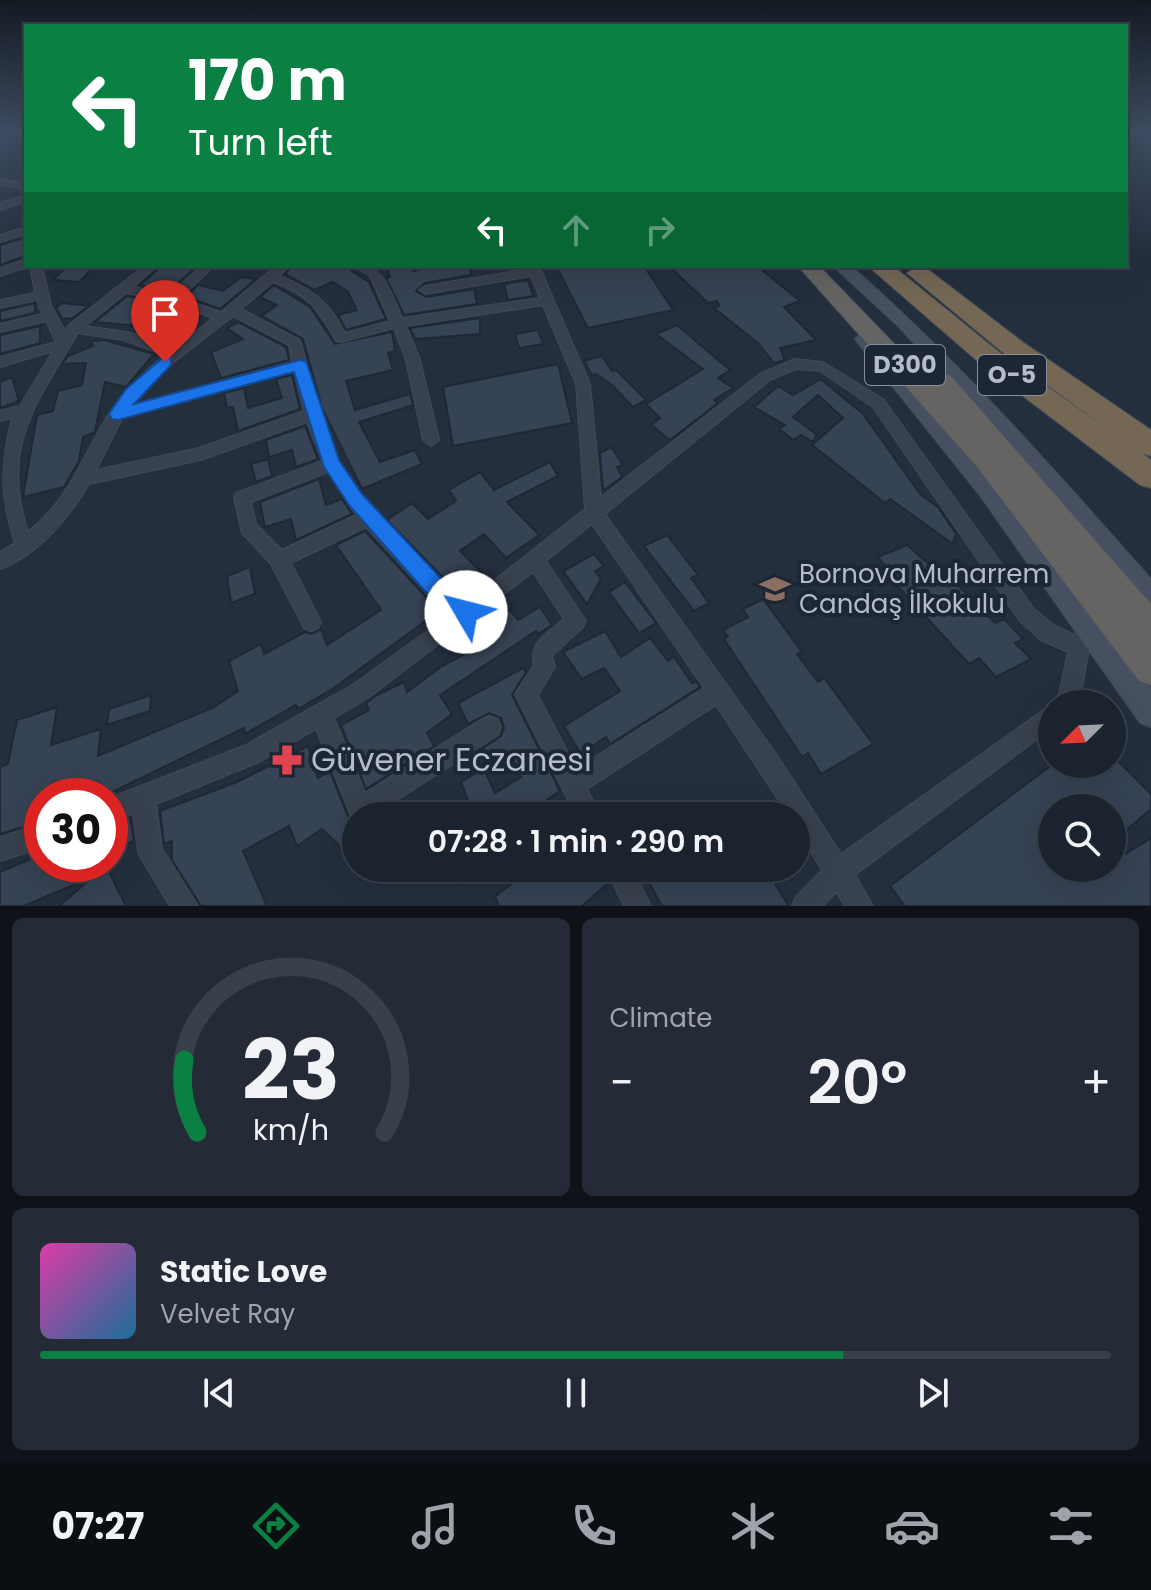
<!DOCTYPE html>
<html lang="en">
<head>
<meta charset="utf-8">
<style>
	body { margin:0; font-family:Poppins,sans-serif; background:#242b36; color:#f1f3f6; height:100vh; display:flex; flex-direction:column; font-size:30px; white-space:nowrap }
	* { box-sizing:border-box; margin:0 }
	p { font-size:26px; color:#a0a4aa }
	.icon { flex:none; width:44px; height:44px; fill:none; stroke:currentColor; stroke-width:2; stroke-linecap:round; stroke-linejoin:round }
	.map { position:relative; height:906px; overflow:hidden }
	.sheet { display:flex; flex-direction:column; gap:12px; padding:12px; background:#0f1319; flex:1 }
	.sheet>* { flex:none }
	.banner { position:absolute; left:24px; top:24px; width:1104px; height:244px; border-radius:0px; box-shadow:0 8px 32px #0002,0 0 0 2px #39404a; background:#0b8043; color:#fff; overflow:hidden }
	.needle { width:52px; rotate:246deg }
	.fabs { position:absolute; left:1038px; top:690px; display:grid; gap:16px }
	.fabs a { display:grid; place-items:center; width:88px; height:88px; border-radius:50%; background:#1b232e; box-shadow:0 8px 32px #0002,0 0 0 2px #39404a; font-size:40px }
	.speed { position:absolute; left:24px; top:778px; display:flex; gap:16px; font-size:40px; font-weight:700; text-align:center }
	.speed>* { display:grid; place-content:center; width:104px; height:104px; border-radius:50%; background:#1b232e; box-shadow:0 8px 32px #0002,0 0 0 2px #39404a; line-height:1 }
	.speed .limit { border:12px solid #d22; background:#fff; color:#111 }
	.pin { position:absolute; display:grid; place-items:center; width:68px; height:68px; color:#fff; margin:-82px -34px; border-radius:50% 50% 50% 0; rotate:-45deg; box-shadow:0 0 8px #0007 }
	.pin .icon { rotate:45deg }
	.me { position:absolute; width:88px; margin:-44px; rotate:307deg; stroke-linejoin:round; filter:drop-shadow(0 0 6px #0008) }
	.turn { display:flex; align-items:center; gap:28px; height:168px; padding:0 32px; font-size:36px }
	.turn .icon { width:104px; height:104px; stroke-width:2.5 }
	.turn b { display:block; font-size:56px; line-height:68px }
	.lanes { display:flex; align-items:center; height:76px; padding:0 32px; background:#0003; justify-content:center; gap:40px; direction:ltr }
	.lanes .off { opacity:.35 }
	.big { font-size:60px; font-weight:600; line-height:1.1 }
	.sheet .tile { flex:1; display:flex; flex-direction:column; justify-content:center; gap:12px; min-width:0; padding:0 28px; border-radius:12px; background:#242b36 }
	.sheet .dial { align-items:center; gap:0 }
	.dial svg { height:208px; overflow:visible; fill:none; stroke:#39404a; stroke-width:7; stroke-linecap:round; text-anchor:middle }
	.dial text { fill:#f1f3f6; stroke:none }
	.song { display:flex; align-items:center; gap:24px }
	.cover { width:96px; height:96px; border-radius:12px; background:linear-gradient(135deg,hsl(320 70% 55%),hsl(200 70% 35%)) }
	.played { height:8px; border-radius:4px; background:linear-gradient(90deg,#0b8043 75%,#39404a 75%) }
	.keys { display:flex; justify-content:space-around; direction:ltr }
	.heat { display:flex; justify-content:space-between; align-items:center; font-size:44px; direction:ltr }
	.sheet .tiles { flex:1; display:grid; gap:12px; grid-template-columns:1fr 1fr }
	.tile:last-child { grid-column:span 2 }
	.trip { position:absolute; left:342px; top:802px; width:468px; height:80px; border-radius:40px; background:#1b232e; box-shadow:0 8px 32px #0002,0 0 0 2px #39404a; font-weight:600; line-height:80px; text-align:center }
	.tab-bar { display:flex; height:128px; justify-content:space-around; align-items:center; background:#0b0e12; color:#a0a4aa }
	.tab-bar .icon { width:56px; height:56px }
	.tab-bar .active { color:#0b8043 }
	.tab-bar b { font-size:36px; color:#f1f3f6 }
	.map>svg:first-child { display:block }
	.building { fill:#364354; stroke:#1f2835; stroke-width:2 }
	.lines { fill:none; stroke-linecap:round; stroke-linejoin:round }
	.minor-casing { stroke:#414a57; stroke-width:2 }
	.secondary-casing { stroke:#414a57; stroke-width:2 }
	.trunk-casing { stroke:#434c59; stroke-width:2 }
	.motorway-casing { stroke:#434c59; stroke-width:2 }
	.minor { fill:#38414e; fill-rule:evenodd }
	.secondary { fill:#465061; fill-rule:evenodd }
	.trunk { fill:#656462; fill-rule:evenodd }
	.motorway { fill:#746855; fill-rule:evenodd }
	.route { fill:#1a73e8; stroke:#114b97; stroke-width:2 }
	.labels { text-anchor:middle; stroke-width:8; stroke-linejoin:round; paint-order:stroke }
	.shield { fill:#1d2633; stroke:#878f9c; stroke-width:2 }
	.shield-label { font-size:24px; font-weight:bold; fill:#b4bcc9 }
	.poi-label { font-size:26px; fill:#b4bcc9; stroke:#1d2633; text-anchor:start }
	.near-poi-label { font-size:32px; fill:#b4bcc9; stroke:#1d2633; text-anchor:start }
</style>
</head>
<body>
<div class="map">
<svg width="1151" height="906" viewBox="0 0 1151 906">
	<rect width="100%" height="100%" fill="#242f3e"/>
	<!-- building -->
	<path class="building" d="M26 237V256L0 265V245Z
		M67 266H95L79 282 53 280Z
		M162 266H169L193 270 169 291 140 285Z
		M292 266H344L369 282 386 319 346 330 338 315 357 310 348 292 333 282 314 290 285 274Z
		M410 266 413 271 436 266H469L471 275 425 283 416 291 426 297 474 289 477 304 404 315 386 278 390 277 387 268Z
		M556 266H644L673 310 588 328Z
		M669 266H757L800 301 784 307 816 340 780 348 785 360 774 363 758 343 714 308 719 306 717 301 708 303Z
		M241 277 256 279 220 309 186 297 198 285 223 291Z
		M528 280 533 296 508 300 504 284Z
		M274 285 310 307 335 344 392 332 395 351 388 353 393 370 346 381 355 410 410 394 413 405 359 422 380 462 415 450 422 464 362 489 322 408 303 339 262 316 277 305 260 297Z
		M127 296 161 303 201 317 166 343 148 336V327L95 322Z
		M35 303V313L0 321V311Z
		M62 303 89 306 71 319 62 318 56 308Z
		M480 318V334L415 339 410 328Z
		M238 322 286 347 289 360 221 378 211 352 243 339 227 328Z
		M677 325 730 370 718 378 733 388 714 400 718 403 670 440 651 425 660 418 646 404 703 369 656 334Z
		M40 326V343L0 354V335Z
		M538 330 543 344 519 348 515 334Z
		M104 340 154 354 126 387 105 382 95 432 83 437 79 461 64 487 23 497 37 415 53 411 58 391 82 385 86 363 62 364 68 356 93 346 91 341Z
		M602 356 612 371 616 370 646 400 633 407 612 385 596 374 592 375 584 361Z
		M558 364 572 423 453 446 443 387Z
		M292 375 300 409 238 431 233 407 227 408 224 393 244 388 248 408 282 398 276 379Z
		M12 377 19 401 0 408V382Z
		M821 379 863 414 921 495 938 507 956 534 953 544 890 499 885 503 812 445 843 418 818 395 793 417 817 435 813 442 801 435 793 440 779 429 785 425 754 407 778 386 793 395Z
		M305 426 318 459 296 467 292 450 269 457 266 440Z
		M611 447 623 465 617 467 622 477 603 491 600 453Z
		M268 459 272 476 256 482 251 464Z
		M550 462 558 476 507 502 539 535 506 558 484 534 460 551 487 578 462 597 387 520 412 503 428 519 456 501 449 490 480 472 494 490Z
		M319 479 326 505 342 499 352 514 296 540 291 519 265 527 260 502Z
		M365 531 439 611 334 688 298 709 296 705 245 734 244 728 104 796H42V821L0 834V767L8 764 17 720 57 707 51 745 101 729 98 756 214 707 238 691 229 661 261 644 264 654 305 632 312 634 321 629 327 645 381 610 336 545Z
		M667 535 698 575 691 578 709 603 694 611 644 546Z
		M907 545 938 572 943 570 995 623 1004 619 1023 639 1015 643 1031 659 996 677 979 658 969 664 884 571 888 569 878 557Z
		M594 554 604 566 595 571 601 579 587 604 563 571Z
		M250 567 255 594 231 603 227 576Z
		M625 582 656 623 639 633 609 592Z
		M763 599 802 652 797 654 818 682 824 678 873 744 821 774 808 753 802 757 724 639 728 637 723 630 748 617 743 609Z
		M540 607 552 625 538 634 536 631 440 695 452 714 427 733 434 746 366 789 341 725 369 710 366 703 377 695 404 682 407 692 442 666 490 641 481 629 510 610 518 620Z
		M605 631 621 657 650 638 668 661 674 657 692 683 696 681 700 687 610 744 606 737 581 754 564 726 620 691 604 668 582 679 563 652Z
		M523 668 526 672 512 695 560 791 531 811 534 816H474L461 782 484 769 495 793 521 777 511 754 489 765 483 748 501 736 504 728 501 718 489 713 468 724 458 703Z
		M151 695 150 711 107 725 109 709Z
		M308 746 318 778 330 771 349 819 356 823V862L322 829 297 846 289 826 243 851 267 906H201L172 860V841L164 844 160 811 237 782Z
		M1112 755 1151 794V809L1112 842V808H1052V868H1082L1088 877 1102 868H1112V862L1151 838V906H905L890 886 1053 764H1112Z
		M130 817 134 841 110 850V825Z
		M42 854V864H78V883L24 906H0V872Z
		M106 866 126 906H59L100 871Z
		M450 868H489L466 886 456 882Z
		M533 868H602L609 882 582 906H499L495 896Z
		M658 868H765L789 906H662L647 879Z"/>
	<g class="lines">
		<!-- minor casing -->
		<g class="minor-casing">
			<path id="minor" d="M0 179 26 183V193L19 188 0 185Z
				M26 195V201L0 210V203Z
				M26 227V234L0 242V235Z
				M26 259V266H29L0 276V268Z
				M30 266H42L51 305 65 331 69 325 144 266H157L133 287 170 294 201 266H214L180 298 221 312 276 266H289L279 276C310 287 330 303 345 333L390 321 370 276 354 266C388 266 389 291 402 318L540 298 531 276 425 294 419 290 425 286 528 269 527 266H539L590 384 601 497 760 374 795 359 823 362 883 399 1034 609 1055 626 1075 635 1083 618 1090 616 1097 618 1100 625 1089 648 1079 704H1057L1068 652 1041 640 1020 621 873 407 820 371 796 369 770 380 605 514 776 754 841 854 1052 704V728L855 875 873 906H845L836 892 823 906H792L796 897 822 870 796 828V816H789L716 705 587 789 601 816H576L515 694 534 665C528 642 547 634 564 619L533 572 368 698 334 718 365 793 482 719 490 716 498 719 501 727 498 735 372 816H356V820L352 818 316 729 261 761 156 804 162 849 198 906H170L138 853 133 813 110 822V798L246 745 354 684 448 616 366 527 291 563 321 622 318 628 311 631 304 628 271 564 242 533 234 498 236 493 322 461 307 422 201 460 89 484C69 518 38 555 0 569V552L15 543C0 497 0 466 12 418L0 421V411L20 406 53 351 0 367V357L56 342 46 321 0 332V324L42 314 37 300 0 308V300L35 293ZM273 282C309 295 318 309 336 341L341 342 394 328 406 360 423 440 431 446 439 440 420 360 406 326 543 305 576 384 585 509 463 605 397 537 347 476 326 433 300 340 241 309ZM126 293 162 300 213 318 173 349 132 333 85 326ZM233 316 289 345 292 362 131 405 174 362ZM78 333 124 340 164 355C146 372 126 388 112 409 82 455 73 495 28 532 0 447 36 403 78 333ZM294 371 304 411 199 448 96 470 122 418ZM328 472 356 515 282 550 256 524 251 502ZM592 524 704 688 576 769 538 695 555 667 552 656 583 627 586 621 546 561Z
				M42 824V848L0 861V837Z
				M605 868H632L651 906H624Z"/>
		</g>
		<!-- secondary casing -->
		<g class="secondary-casing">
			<path id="secondary" d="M833 266H851C960 362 1055 470 1151 579V610L1142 606 1008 445 897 325Z
				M864 332 871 334 997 485 1151 688V727L1140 723 981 497 857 342 855 338Z"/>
		</g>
		<!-- trunk casing -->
		<g class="trunk-casing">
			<path id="trunk" d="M798 266H819L931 382 943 374 951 376 1151 604V685L1139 681 978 468Z"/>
		</g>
		<!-- motorway casing -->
		<g class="motorway-casing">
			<path id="motorway" d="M868 266H893L1000 353 1113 433 1006 355 907 273 918 266 926 268 1024 343 1151 430V456L1142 453 1151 460V488L1140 485 982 365Z"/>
		</g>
		<!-- minor -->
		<use href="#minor" class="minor"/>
		<!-- secondary -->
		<use href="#secondary" class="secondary"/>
		<!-- trunk -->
		<use href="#trunk" class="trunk"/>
		<!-- motorway -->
		<use href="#motorway" class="motorway"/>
	</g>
	<!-- sky -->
	<linearGradient id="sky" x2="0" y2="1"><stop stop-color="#141a22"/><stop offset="0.51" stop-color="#3f4d63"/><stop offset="1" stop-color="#3f4d63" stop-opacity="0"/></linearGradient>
	<rect width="1151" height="258" fill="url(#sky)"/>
	<!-- route -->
	<path class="route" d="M165 356 171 358V365L134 404 300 360 306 361 339 460 362 494 464 603 474 605 477 612 470 624 462 627 454 624 349 505 324 467 294 372 118 420 112 419 109 414 126 389Z"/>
	<!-- icons -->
	<defs>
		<g id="school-bare" transform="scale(2.4)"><path d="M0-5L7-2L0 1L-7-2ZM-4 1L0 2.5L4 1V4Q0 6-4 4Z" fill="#8d6e63" stroke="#1d2633" stroke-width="2.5" paint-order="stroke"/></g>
		<g id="pharmacy-bare" transform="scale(2.4)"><path d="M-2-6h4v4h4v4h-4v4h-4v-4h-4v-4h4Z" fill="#e0444e" stroke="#1d2633" stroke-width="2.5" paint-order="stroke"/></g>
	</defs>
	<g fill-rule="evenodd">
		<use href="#school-bare" x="775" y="589"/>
		<use href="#pharmacy-bare" x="287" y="760"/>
	</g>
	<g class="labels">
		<!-- shield labels -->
		<g class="shield">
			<rect x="865" y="345" width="80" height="40" rx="6"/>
			<rect x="978" y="355" width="68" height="40" rx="6"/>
		</g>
		<g class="shield-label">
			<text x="905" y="373">D300</text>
			<text x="1012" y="383">O-5</text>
		</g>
		<!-- poi labels -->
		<g class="poi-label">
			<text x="799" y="583">Bornova Muharrem<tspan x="799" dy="30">Candaş İlkokulu</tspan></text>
		</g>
		<!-- near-poi labels -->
		<g class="near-poi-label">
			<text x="311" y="771">Güvener Eczanesi</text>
		</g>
	</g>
</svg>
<div class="fabs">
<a><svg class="needle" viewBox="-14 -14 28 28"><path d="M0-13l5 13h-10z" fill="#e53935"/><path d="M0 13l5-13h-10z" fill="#a0a4aa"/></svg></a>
<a><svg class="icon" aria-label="search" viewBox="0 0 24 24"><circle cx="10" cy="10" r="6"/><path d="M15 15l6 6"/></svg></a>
</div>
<div class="speed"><div class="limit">30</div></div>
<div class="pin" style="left:165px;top:362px;background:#d93025"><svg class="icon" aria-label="arrive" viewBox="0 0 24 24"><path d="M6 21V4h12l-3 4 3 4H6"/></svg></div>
<svg class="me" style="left:466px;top:612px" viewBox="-20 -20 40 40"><circle r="19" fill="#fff"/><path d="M0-13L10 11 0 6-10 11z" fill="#1a73e8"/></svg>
<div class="trip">07:28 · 1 min · 290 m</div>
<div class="banner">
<div class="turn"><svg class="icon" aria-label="left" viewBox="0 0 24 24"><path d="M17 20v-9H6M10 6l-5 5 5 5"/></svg><div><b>170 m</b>Turn left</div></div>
<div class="lanes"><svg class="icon" aria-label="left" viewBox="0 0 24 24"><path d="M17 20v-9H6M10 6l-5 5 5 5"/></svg><svg class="icon off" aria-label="ahead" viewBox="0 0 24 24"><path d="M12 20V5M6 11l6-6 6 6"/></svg><svg class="icon off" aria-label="right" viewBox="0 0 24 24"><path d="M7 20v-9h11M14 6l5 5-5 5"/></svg></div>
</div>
</div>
<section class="sheet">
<div class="tiles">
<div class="tile dial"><svg viewBox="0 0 100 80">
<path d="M14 69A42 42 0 1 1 86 69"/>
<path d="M14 69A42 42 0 0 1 9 41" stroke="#0b8043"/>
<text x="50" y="56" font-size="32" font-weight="700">23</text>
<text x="50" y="72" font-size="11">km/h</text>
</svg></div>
<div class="tile"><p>Climate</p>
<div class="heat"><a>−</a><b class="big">20°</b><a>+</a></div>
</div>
<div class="tile">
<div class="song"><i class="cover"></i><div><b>Static Love</b><p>Velvet Ray</p></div></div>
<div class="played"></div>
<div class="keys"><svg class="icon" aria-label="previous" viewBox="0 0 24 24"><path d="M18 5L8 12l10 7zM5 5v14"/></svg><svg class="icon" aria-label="pause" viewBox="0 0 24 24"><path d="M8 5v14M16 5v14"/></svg><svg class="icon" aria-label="next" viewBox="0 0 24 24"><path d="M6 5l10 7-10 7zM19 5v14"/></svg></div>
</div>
</div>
</section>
<nav class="tab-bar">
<b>07:27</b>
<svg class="icon active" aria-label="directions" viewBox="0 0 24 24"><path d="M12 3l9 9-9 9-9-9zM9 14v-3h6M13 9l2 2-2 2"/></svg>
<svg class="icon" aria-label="music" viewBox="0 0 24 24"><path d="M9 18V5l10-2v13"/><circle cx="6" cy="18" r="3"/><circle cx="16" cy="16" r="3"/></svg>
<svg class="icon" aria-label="phone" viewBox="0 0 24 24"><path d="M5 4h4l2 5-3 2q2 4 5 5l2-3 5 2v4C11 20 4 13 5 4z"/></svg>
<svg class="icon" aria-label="climate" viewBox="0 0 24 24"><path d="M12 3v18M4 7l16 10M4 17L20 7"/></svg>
<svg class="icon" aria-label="car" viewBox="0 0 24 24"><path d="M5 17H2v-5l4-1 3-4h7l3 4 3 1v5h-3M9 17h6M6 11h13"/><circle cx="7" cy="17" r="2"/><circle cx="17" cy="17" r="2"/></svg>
<svg class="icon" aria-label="filters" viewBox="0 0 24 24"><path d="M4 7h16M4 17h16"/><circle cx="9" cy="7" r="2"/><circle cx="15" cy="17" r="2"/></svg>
</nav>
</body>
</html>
